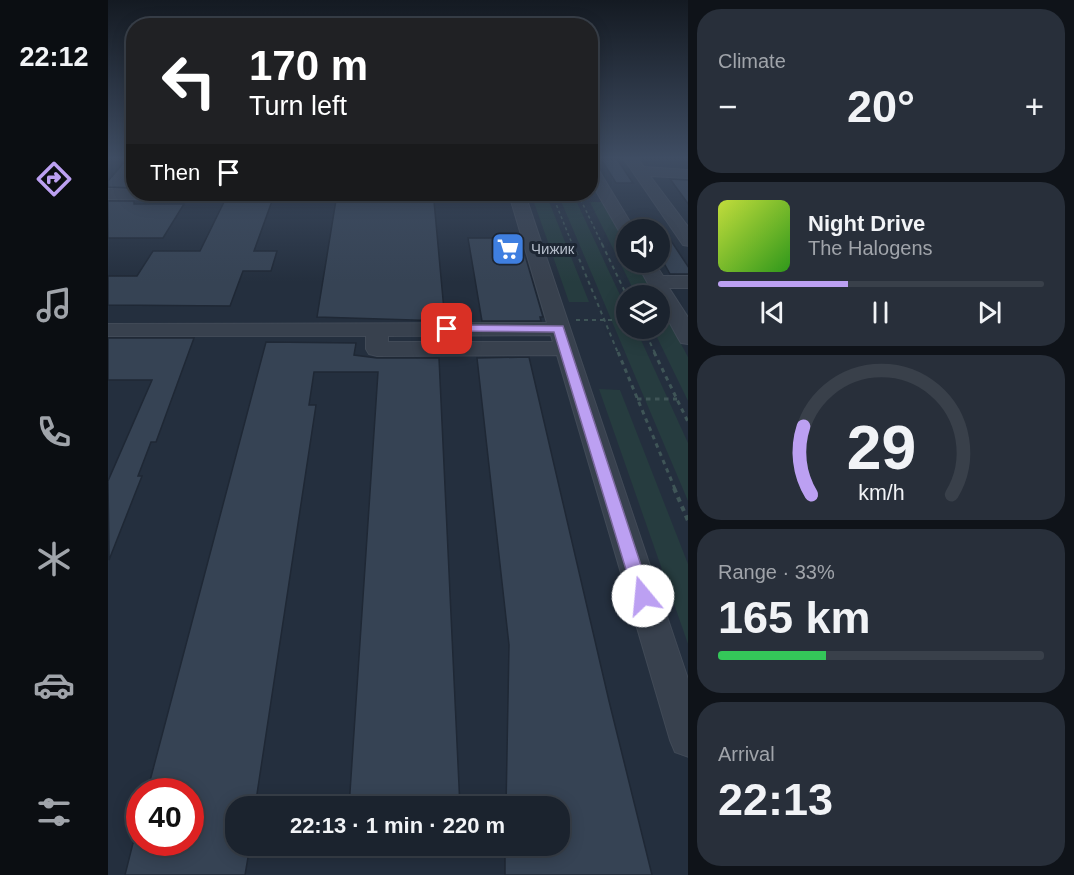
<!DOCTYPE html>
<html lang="en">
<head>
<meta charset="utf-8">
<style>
	body { margin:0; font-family:Arial,sans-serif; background:#282f3a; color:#f1f3f6; height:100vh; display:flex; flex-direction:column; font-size:22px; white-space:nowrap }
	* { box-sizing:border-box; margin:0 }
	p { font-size:20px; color:#a0a4aa }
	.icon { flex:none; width:33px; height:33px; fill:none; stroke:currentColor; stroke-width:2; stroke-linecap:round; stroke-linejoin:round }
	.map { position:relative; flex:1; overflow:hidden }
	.side { display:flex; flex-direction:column; gap:9px; padding:9px; background:#0f1319; width:386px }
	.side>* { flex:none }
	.top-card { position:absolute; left:18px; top:18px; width:472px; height:183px; border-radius:24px; box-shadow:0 3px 15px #0003,0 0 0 2px #39404a; background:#202124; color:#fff; overflow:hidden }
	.tools { position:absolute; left:508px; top:219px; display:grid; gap:12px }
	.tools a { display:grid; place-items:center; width:54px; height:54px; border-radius:50%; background:#1b232e; box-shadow:0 3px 15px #0003,0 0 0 2px #39404a; font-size:30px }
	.speed { position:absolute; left:18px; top:778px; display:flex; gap:12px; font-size:30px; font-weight:700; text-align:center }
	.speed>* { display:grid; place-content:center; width:78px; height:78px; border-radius:50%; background:#1b232e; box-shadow:0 3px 15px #0003,0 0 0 2px #39404a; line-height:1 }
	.speed .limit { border:9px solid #d22; background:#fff; color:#111 }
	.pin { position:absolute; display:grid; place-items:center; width:51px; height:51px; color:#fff; margin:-26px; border-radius:12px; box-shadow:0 3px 9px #0006 }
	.me { position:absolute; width:66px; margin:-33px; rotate:343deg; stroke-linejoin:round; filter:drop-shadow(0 0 4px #0008) }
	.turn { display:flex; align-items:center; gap:21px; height:126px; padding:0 24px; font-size:27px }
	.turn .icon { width:78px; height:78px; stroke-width:2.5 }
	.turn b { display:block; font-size:42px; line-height:51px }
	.then { display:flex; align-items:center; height:57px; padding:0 24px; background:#0003; gap:12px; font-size:22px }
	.big { font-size:45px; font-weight:700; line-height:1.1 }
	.side .card { flex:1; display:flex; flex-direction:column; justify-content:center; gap:9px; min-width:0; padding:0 21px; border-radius:24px; background:#282f3a }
	.side .dial { align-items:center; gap:0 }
	.dial svg { height:156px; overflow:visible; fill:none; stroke:#39404a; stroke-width:7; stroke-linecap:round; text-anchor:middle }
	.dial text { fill:#f1f3f6; stroke:none }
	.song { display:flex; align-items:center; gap:18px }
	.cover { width:72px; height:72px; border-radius:9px; background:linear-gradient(135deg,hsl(70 70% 55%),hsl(110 70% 35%)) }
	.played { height:6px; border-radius:3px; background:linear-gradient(90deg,#bca0f2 40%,#39404a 40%) }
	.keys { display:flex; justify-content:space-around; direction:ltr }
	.heat { display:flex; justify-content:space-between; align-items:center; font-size:33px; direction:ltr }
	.charge { height:9px; border-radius:4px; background:linear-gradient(90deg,#34c759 33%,#39404a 0) }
	.trip { position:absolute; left:117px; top:796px; width:345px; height:60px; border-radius:24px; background:#1b232e; box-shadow:0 3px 15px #0003,0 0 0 2px #39404a; font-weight:700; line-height:60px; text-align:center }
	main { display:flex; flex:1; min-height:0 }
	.tab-bar { display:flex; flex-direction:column; width:108px; justify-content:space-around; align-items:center; background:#0b0e12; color:#a0a4aa }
	.tab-bar .icon { width:42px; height:42px }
	.tab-bar .on { color:#bca0f2 }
	.tab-bar b { font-size:27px; color:#f1f3f6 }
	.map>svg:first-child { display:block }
	.green { fill:#263c3f }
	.building { fill:#364354; stroke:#1f2835; stroke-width:1.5 }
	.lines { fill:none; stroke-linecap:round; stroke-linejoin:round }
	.minor-casing { stroke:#414a57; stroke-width:2 }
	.path-far3 { stroke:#3f5557; stroke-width:1.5; stroke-dasharray:3 3; stroke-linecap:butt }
	.path-far2 { stroke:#3f5557; stroke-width:2; stroke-dasharray:4 4; stroke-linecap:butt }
	.path-far1 { stroke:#3f5557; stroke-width:3; stroke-dasharray:4.5 4.5; stroke-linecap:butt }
	.path { stroke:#3f5557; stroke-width:4; stroke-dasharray:5 5; stroke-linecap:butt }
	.minor { fill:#38414e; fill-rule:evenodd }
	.route { fill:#bca0f2; stroke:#7a689d; stroke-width:1.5 }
	.labels { text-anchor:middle; stroke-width:6; stroke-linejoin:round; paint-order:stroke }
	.far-poi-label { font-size:15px; fill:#b4bcc9; stroke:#1d2633; text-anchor:start }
</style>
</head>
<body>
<main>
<nav class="tab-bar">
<b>22:12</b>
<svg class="icon on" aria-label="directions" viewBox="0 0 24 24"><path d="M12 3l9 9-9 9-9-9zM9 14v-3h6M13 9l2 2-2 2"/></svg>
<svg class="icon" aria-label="music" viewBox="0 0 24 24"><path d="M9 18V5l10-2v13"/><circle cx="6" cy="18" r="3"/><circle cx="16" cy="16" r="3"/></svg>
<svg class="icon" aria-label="phone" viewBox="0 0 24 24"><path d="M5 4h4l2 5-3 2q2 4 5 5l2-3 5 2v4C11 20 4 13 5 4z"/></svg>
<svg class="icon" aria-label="climate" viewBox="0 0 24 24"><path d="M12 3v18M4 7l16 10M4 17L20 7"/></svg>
<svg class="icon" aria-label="car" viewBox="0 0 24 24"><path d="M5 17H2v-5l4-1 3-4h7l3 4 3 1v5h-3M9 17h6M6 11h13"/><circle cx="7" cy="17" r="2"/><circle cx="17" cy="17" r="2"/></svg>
<svg class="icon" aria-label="filters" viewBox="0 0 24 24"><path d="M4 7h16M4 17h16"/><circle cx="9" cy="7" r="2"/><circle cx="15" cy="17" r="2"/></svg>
</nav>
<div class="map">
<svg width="581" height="875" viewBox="0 0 581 875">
	<rect width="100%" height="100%" fill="#242f3e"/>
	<!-- green -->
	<path class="green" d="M423 194H438L481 302H461Z
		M450 194H465L519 310V328L528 329 580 443V501Z
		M482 202H496L519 245V262L529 263 547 295H528Z
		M552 305 580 357V401L545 329 552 328Z
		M491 389 512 390 580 564V644Z"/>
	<!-- building -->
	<path class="building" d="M19 159H26V188L0 187V181Z
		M493 159H509L525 183H508Z
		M562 179 581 180V205Z
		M228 200 326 201 337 321 209 317Z
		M0 201H26V204H76L55 238H0Z
		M164 201 146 251H169L163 271H135L122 306 0 305V276H29L45 251H92L116 202Z
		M552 224 581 268V274H562L552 256Z
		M360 238H412L435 317H432L433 321H374Z
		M0 338H86L48 442H43L30 476H34L1 560 0 481 44 380H0Z
		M158 342 248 343 246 355 269 358H331L352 807H241L270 372H206L201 405H208L147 807H128V846H142L137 875H17L25 843H82V792H39Z
		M421 357 501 701 544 875H397V846H452V807H398L401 645 369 358Z"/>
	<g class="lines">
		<!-- minor casing -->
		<g class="minor-casing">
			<path id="minor" d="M516 159H530L536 167 581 170V178L542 176 581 228V246L575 245Z
				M483 165 490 169 527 230H519V236L511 231 483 182Z
				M0 189 26 190V194L169 195 161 200 0 199Z
				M401 194H417L581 682V757L567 752 562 740 449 355 269 356 261 354 258 349V336H0V324L439 323ZM443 335 445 342H280V336Z
				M528 262H546L555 276H581V288H561L581 319V344L573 343 570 338 552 305V296H547Z"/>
		</g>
		<!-- path-far3 -->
		<path class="path-far3" d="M444 194 465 246
			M470 194 495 246"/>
		<!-- path-far2 -->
		<path class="path-far2" d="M465 244 510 353
			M494 244 519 296
			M468 320H519
			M535 328 547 353"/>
		<!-- path-far1 -->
		<path class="path-far1" d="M510 352 567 489
			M546 352 581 424
			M529 399H569"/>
		<!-- path -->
		<path class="path" d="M566 488 581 523"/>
		<!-- minor -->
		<use href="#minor" class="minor"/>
	</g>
	<!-- sky -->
	<linearGradient id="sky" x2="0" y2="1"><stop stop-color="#141a22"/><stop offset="0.56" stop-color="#3f4d63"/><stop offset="1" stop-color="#3f4d63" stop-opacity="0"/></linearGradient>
	<rect width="581" height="282" fill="url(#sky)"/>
	<!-- route -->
	<path class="route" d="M339 325 455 326 543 596 541 600H529L526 596 446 332 335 331 333 329Z"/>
	<!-- icons -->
	<defs>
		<g id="supermarket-square" transform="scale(1.725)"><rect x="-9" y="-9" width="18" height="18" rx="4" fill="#3f7fe0" stroke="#1d2633"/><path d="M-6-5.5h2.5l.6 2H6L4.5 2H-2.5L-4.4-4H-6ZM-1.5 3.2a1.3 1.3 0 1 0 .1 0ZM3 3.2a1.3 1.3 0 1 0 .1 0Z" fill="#fff"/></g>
	</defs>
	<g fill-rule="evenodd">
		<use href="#supermarket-square" x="400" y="249"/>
	</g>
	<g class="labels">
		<!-- far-poi labels -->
		<g class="far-poi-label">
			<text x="423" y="254">Чижик</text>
		</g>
	</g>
</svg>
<div class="tools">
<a><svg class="icon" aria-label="sound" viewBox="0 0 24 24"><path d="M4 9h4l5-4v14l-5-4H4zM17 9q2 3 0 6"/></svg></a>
<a><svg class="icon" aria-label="layers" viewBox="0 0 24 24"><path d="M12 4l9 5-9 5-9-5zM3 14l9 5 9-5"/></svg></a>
</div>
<div class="speed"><div class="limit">40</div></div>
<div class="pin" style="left:339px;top:329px;background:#d93025"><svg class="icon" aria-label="arrive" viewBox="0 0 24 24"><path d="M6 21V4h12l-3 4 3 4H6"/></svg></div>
<svg class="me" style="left:535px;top:596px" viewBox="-20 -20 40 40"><circle r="19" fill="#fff"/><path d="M0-13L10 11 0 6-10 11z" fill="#bca0f2"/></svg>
<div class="trip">22:13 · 1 min · 220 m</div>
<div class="top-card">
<div class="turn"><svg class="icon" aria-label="left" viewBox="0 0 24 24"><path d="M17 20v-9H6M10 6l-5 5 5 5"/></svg><div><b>170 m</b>Turn left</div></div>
<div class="then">Then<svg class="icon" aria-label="arrive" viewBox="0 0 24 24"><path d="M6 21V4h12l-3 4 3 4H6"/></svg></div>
</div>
</div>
<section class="side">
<div class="card"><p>Climate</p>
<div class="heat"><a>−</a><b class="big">20°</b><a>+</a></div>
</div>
<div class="card">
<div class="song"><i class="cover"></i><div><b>Night Drive</b><p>The Halogens</p></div></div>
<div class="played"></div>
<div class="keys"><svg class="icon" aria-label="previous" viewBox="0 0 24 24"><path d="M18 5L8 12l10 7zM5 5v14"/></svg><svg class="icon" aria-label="pause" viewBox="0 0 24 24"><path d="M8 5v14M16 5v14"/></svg><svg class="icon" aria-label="next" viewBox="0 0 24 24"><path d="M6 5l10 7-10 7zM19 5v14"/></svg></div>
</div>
<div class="card dial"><svg viewBox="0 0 100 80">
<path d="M14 69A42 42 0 1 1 86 69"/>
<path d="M14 69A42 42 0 0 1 10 34" stroke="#bca0f2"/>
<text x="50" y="56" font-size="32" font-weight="700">29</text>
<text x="50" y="72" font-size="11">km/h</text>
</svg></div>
<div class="card"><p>Range · 33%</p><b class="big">165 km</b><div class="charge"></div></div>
<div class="card"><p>Arrival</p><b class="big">22:13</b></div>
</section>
</main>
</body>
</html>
